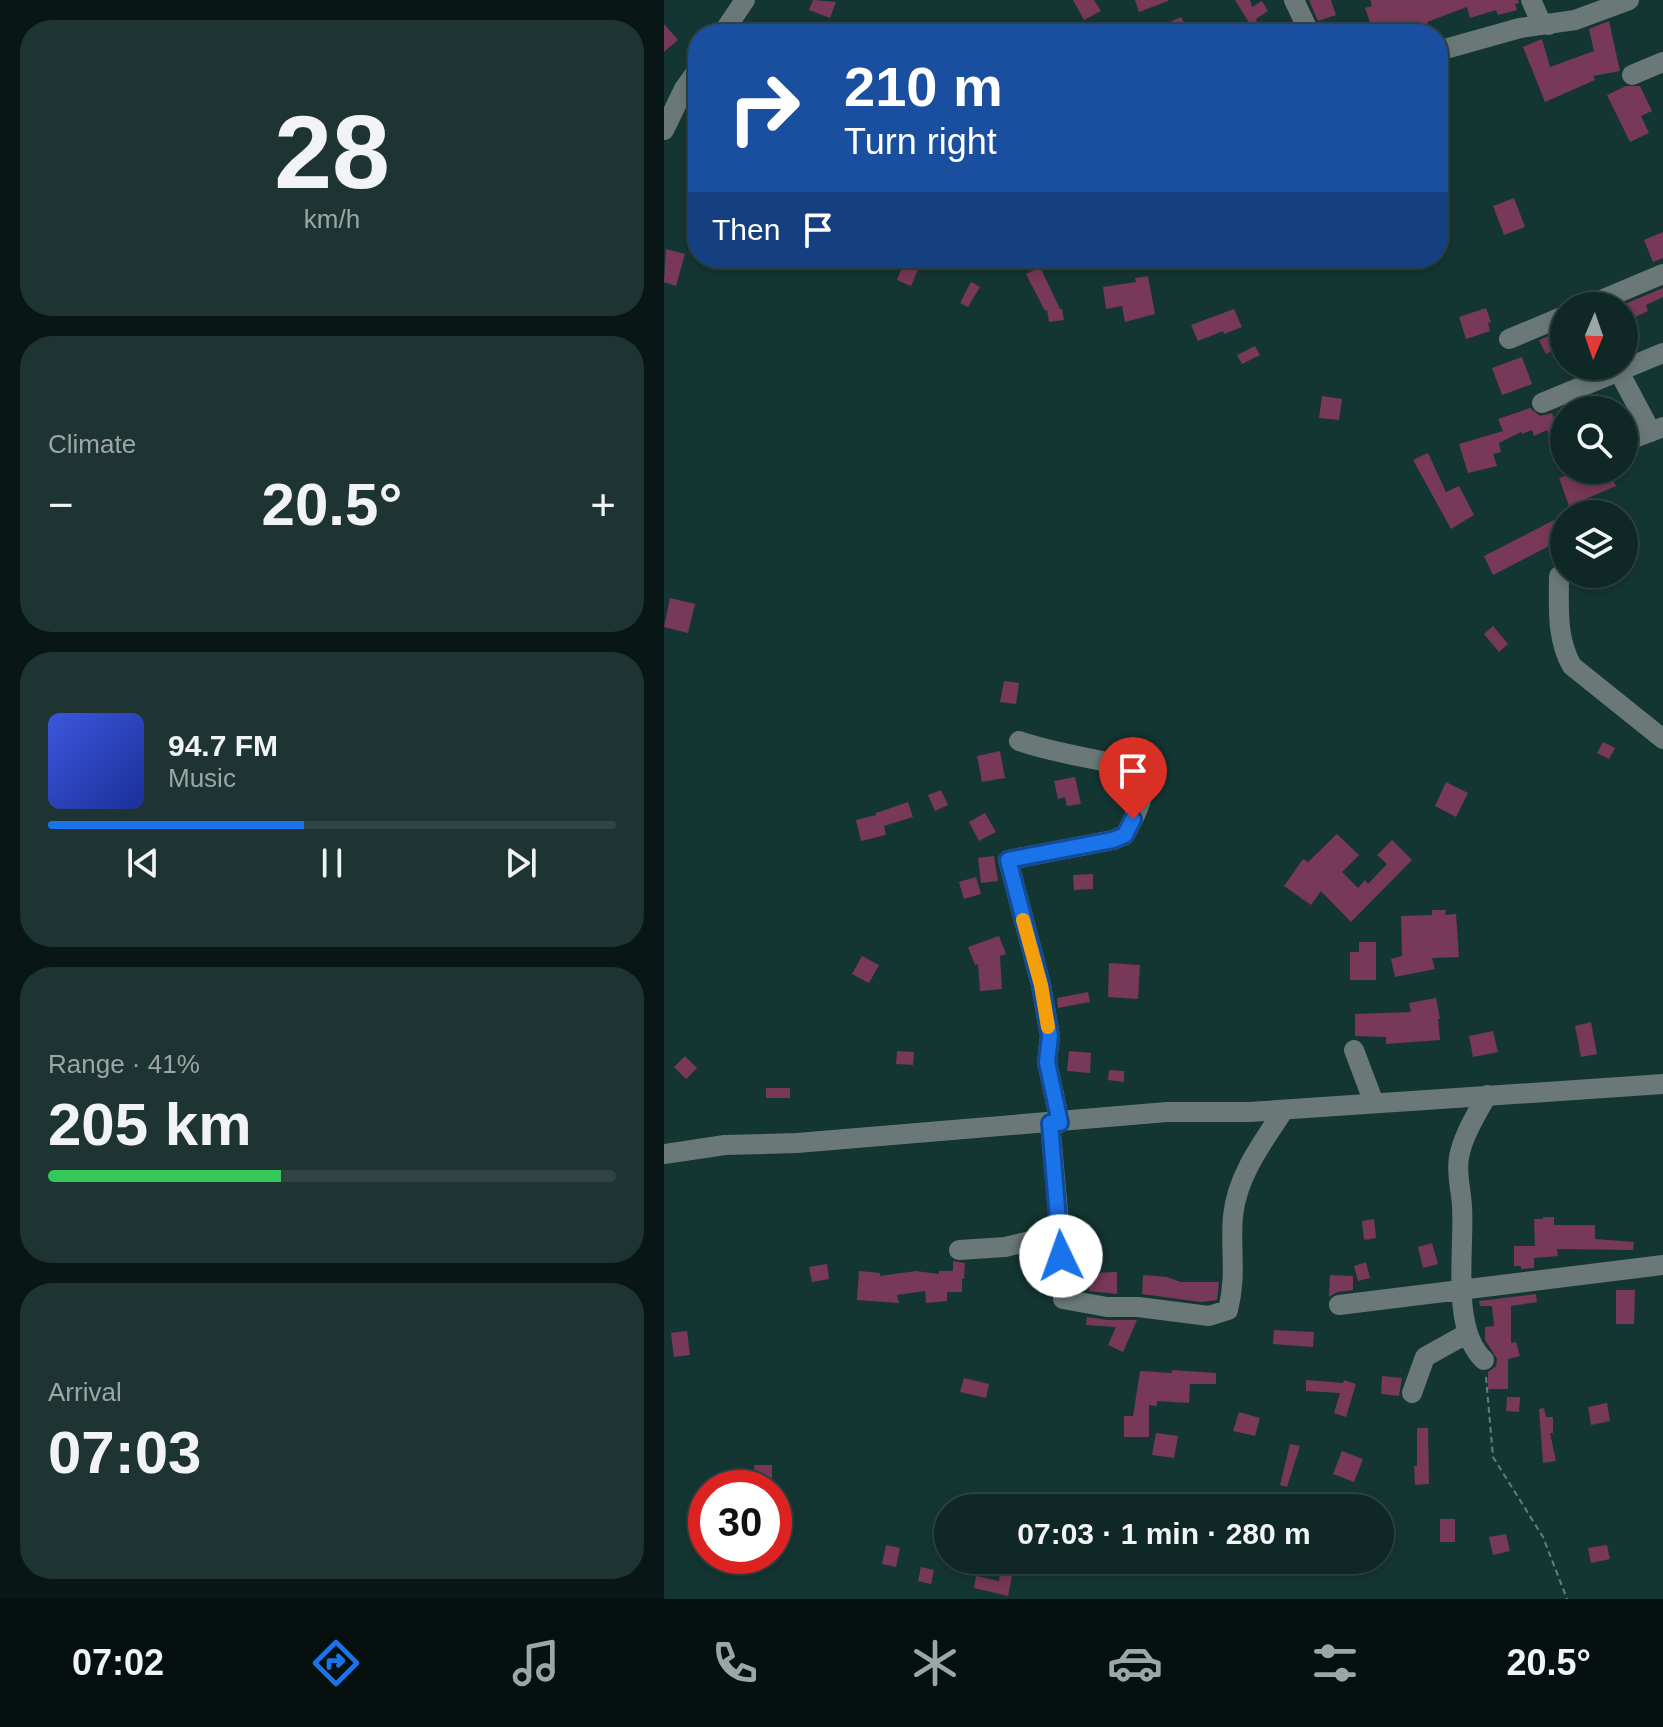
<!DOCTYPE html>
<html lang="en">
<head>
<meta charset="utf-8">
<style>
	body { margin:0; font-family:Arial,sans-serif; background:#1d3432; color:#f1f3f6; height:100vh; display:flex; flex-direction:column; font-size:30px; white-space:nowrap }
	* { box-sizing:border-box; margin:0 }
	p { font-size:26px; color:#9ba6a7 }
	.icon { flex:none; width:44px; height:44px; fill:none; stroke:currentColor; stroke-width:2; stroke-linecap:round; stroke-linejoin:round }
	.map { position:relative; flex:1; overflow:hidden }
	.panel { display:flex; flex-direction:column; gap:20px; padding:20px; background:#081615; width:664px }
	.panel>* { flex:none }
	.top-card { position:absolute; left:24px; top:24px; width:760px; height:244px; border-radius:32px; box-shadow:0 4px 12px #0003,0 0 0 2px #2f4443; background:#1a4fa0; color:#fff; overflow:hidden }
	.needle { width:52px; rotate:182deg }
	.buttons { position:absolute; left:886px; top:292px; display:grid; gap:16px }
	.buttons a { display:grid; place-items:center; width:88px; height:88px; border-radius:50%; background:#0f2826; box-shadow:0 4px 12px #0003,0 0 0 2px #2f4443; font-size:40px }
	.speed { position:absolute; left:24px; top:1470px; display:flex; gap:16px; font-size:40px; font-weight:700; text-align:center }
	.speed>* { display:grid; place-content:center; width:104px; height:104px; border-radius:50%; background:#0f2826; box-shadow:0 4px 12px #0003,0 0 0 2px #2f4443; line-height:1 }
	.speed .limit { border:12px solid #d22; background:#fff; color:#111 }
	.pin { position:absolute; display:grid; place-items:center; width:68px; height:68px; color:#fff; margin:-82px -34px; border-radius:50% 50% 50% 0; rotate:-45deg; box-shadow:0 0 8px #0007 }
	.pin .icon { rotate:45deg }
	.me { position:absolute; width:88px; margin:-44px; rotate:357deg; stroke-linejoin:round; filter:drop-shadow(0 0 6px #0008) }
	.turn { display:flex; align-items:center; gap:28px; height:168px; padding:0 24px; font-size:36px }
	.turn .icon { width:104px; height:104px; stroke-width:2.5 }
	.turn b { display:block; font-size:56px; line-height:68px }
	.then { display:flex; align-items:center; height:76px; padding:0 24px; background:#0003; gap:16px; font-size:30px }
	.big { font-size:60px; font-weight:800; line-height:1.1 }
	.panel .widget { flex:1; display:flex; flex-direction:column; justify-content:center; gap:12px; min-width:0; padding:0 28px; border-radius:32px; background:#1d3432 }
	.panel .dial { align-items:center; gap:0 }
	.dial b { font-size:104px; line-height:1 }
	.song { display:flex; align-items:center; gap:24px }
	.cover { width:96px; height:96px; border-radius:12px; background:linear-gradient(135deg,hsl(230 70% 55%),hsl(230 70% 35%)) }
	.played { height:8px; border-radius:4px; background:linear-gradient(90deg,#1a73e8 45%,#2f4443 45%) }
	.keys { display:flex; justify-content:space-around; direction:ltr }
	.heat { display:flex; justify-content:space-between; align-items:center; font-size:44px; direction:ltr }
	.charge { height:12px; border-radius:6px; background:linear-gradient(90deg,#34c759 41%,#2f4443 0) }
	.trip { position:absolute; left:270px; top:1494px; width:460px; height:80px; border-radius:40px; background:#0f2826; box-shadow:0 4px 12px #0003,0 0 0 2px #2f4443; font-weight:800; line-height:80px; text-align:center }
	.tabs { display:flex; height:128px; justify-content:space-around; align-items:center; background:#06100f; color:#9ba6a7 }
	.tabs .icon { width:56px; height:56px }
	.tabs .active { color:#1a73e8 }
	.tabs b { font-size:36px; color:#f1f3f6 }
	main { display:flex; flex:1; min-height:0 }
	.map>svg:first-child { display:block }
	.building { fill:#783857 }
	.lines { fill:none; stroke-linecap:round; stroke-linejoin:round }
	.path { stroke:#637e7b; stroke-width:2; stroke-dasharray:6 4; stroke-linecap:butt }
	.minor { stroke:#6a7977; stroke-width:20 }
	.route-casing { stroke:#114b97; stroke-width:20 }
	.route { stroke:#1a73e8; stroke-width:14 }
	.slow { stroke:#f59e0b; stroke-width:14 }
</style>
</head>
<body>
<main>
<section class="panel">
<div class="widget dial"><b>28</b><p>km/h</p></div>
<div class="widget"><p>Climate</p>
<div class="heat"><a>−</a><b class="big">20.5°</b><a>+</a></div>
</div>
<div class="widget">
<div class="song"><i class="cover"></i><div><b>94.7 FM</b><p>Music</p></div></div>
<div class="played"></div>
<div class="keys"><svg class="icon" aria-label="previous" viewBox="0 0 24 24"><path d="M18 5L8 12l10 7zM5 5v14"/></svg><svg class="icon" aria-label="pause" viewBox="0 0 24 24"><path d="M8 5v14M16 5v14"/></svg><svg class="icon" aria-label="next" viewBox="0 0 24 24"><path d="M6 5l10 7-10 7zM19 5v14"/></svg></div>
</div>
<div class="widget"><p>Range · 41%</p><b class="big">205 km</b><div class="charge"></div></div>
<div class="widget"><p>Arrival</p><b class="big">07:03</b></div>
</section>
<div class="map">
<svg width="999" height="1599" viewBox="0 0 999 1599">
	<rect width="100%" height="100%" fill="#143633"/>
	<!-- building -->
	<path class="building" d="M149 0 172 2 166 18 145 10Z
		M409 0H430L437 11 420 20Z
		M471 0H504V1L475 12Z
		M571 0H586L588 7 598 1 604 11 592 19 596 34H592Z
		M645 0H667L672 15 654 21Z
		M706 0H854L855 3 851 4 853 10 834 15 832 10 806 18 803 7 763 22 767 34H710L701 8 708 6Z
		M517 17 526 34H506L502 24Z
		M945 21 956 71 929 76 931 80 881 102 859 47 878 39 886 67 930 51 925 29Z
		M0 24 14 40 0 52Z
		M962 86H976L988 111 977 116 985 133 966 142 943 95Z
		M850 198 861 227 840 235 829 206Z
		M999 232V258L989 262 980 240Z
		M2 249 21 254 12 286 0 282Z
		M240 262 255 267 247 286 233 280Z
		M376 267 396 309H398L400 320 385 322 383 310 381 311 362 274Z
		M484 276 491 314 461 322 458 306 442 309 439 287 472 282 471 278Z
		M307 282 316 287 304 307 296 303Z
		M999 288V297L982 305 984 311 960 322V306H956Z
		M822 308 827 322 824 323 826 331 802 339 795 317Z
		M570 309 578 327 560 334 559 331 534 341 527 325Z
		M900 330V345L882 354 875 340Z
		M591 346 596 355 578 364 573 355Z
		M858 357 868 384 838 395 828 368Z
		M658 396 678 399 675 420 655 418Z
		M866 408 876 416 888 413 900 442V471L883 430 870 436 868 430 858 434 857 432 835 443 837 452 829 454 833 466 804 473 795 444 839 431 834 419Z
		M764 453 782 492 795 486 810 515 787 529 749 460Z
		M917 470H944L952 486 905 506 895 478Z
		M890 520 900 539V564L895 563 887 545 829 575 820 556Z
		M6 598 31 604 24 633 0 627Z
		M829 626 844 644 835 652 820 634Z
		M340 681 355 683 352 704 336 702Z
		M939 742 951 748 945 759 933 753Z
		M336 751 341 778 318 782 313 756Z
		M411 777 417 804 403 806 401 797 394 799 390 781Z
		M782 782 804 793 792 817 771 806Z
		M277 790 284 805 271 811 264 795Z
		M244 802 249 817 220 826 222 835 197 841 192 820 212 815V813Z
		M321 813 332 832 315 841 305 822Z
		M673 834 695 855 678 872 694 888 701 880 704 884 723 864 713 855 728 840 748 860 687 922 657 891 647 905 620 886 639 859 644 862Z
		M330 856 334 881 317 883 314 858Z
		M429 874V889L410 890 409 875Z
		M312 877 317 894 300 899 295 882Z
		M768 910H782L781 915 792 914 795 957 768 958 771 969 731 977 727 959 738 956 737 916 768 915Z
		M335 936 342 954 336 956 338 989 316 991 314 964 311 965 304 947Z
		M695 942H712V980H686V952H695Z
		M198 956 215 965 205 983 188 974Z
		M445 963 476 965 474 999 444 997Z
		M424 992 426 1002 394 1008 393 998Z
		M772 998 776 1019H774L776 1040 722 1044V1037L691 1036V1014L747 1012 745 1003Z
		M927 1022 933 1054 917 1057 911 1026Z
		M829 1031 834 1052 809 1057 805 1036Z
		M233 1051 250 1052 249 1065 232 1064Z
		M405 1051 427 1053 426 1073 403 1071Z
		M21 1056 33 1068 22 1079 10 1067Z
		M445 1070 460 1071V1082L444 1080Z
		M102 1088H126V1098H102Z
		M879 1217H890V1225H931V1239L970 1242 969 1250 893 1249 894 1256 870 1258V1268L857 1269V1266H850V1246H871L870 1219H879Z
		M710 1219 712 1238 700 1240 698 1221Z
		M768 1243 774 1264 759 1268 754 1247Z
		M289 1261 301 1263 300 1279H298V1292H283V1301L262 1303 261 1291 233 1295 235 1303 193 1300 195 1271 216 1273V1276L252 1271 275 1274V1271H289Z
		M702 1262 706 1278 694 1281 690 1266Z
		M163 1264 165 1279 148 1282 145 1267Z
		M453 1272V1294L425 1291V1273Z
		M479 1275 503 1277 516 1282H555L553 1300 537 1302 478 1294Z
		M666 1275 689 1276V1290L673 1292 665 1297Z
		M952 1290H971L970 1324H952Z
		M872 1294 873 1302 847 1306V1343L852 1342 856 1356 844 1359V1389H824V1372L832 1366 833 1359 821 1340V1327L830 1326 828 1306H816L815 1301Z
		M423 1317 443 1320H473L459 1352 444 1345 452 1327 422 1325Z
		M610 1330 650 1332 649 1347 609 1344Z
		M23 1331 26 1355 10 1357 7 1333Z
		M508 1370 552 1373V1384H526L525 1403 493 1401V1406L485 1405V1437H460V1416H469L476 1371 508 1373Z
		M718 1376 738 1378 735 1396 717 1394Z
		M300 1378 325 1384 322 1398 296 1392Z
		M642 1380 679 1383 680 1380 692 1384 682 1417 670 1413 676 1393 642 1391Z
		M843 1397H856L855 1412 842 1411Z
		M943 1403 946 1421 927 1425 924 1407Z
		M880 1408 882 1417H889V1433H886L892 1461 879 1463 875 1409Z
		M575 1412 596 1418 591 1436 569 1431Z
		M753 1428H764L765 1484 751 1485 750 1466H753Z
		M492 1433 514 1436 510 1458 488 1455Z
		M626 1444 636 1446 623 1487 616 1485Z
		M678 1451 699 1459 690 1482 669 1474Z
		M90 1465H108V1478L91 1479Z
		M776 1519H791V1542H776Z
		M842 1534 846 1551 829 1555 825 1537Z
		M222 1545 236 1548 232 1567 218 1564Z
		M943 1545 946 1559 927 1563 924 1548Z
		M257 1567 270 1570 267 1584 254 1581Z
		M336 1574 348 1576 344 1596 310 1588 312 1576 335 1581Z"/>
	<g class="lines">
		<!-- path -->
		<path class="path" d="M822 1377 829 1457 879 1537 903 1599"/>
		<!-- minor -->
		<path class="minor" d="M630 0 646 34
			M867 0 876 20 885 25
			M58 34 81 0
			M774 51 856 28 911 20 965 0
			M968 75 999 62
			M0 130 20 89 34 69
			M923 306 999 274
			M845 339 900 316
			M952 366 987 432
			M878 403 999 353
			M960 442 999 427
			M895 576C895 606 892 638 908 666L999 739
			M355 741C394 755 435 758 475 770 485 795 472 813 461 835L449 840 344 860 377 985 386 1036 383 1062 396 1123
			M690 1050 710 1103
			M386 1123 396 1234 399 1299 443 1307H474L545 1316 564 1310C573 1275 566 1250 569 1216 573 1176 598 1143 620 1110
			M0 1154 61 1145 133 1143 503 1112H585L999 1084
			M295 1250 341 1247 396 1234
			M675 1305 999 1265
			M820 1360C786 1329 801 1249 798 1206 797 1189 792 1174 795 1157 799 1135 813 1114 823 1095
			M748 1393 761 1357 804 1333"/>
	</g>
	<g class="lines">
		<!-- route casing -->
		<g class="route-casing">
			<path id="route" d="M397 1256 386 1123H396L383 1062 386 1036 377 985 344 860 449 840 461 835 469 819"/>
		</g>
		<!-- route -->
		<use href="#route" class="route"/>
		<!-- slow -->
		<path class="slow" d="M359 920 377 985 384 1027"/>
	</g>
</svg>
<div class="buttons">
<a><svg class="needle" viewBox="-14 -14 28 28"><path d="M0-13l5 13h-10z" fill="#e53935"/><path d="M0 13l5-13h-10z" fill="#9ba6a7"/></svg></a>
<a><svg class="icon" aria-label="search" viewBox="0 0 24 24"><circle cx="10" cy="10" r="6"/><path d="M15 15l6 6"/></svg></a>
<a><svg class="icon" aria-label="layers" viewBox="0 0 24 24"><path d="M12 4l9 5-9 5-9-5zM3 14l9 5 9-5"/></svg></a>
</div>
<div class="speed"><div class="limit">30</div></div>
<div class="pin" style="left:469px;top:819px;background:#d93025"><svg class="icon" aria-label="arrive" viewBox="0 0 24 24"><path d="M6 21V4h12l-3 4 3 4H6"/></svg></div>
<svg class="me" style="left:397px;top:1256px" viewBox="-20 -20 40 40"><circle r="19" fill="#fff"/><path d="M0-13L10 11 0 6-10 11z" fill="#1a73e8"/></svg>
<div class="trip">07:03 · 1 min · 280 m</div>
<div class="top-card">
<div class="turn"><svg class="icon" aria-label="right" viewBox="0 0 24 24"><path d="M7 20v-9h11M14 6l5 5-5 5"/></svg><div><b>210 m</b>Turn right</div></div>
<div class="then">Then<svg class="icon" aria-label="arrive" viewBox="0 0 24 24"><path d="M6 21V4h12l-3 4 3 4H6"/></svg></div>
</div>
</div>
</main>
<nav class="tabs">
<b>07:02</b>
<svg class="icon active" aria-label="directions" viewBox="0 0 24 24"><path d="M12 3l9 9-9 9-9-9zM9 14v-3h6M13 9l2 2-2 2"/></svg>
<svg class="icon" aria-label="music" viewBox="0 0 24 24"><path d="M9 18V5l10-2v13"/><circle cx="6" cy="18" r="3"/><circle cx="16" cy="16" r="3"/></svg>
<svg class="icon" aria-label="phone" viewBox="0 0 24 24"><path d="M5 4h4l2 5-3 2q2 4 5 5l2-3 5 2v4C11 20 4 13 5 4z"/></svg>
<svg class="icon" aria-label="climate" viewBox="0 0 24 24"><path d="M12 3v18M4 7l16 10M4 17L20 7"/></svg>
<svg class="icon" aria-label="car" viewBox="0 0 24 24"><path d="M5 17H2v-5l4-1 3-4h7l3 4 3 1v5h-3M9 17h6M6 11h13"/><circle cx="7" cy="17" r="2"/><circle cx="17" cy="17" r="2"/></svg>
<svg class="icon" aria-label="filters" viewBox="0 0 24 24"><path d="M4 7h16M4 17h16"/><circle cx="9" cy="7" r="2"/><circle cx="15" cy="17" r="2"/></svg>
<b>20.5°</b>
</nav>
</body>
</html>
